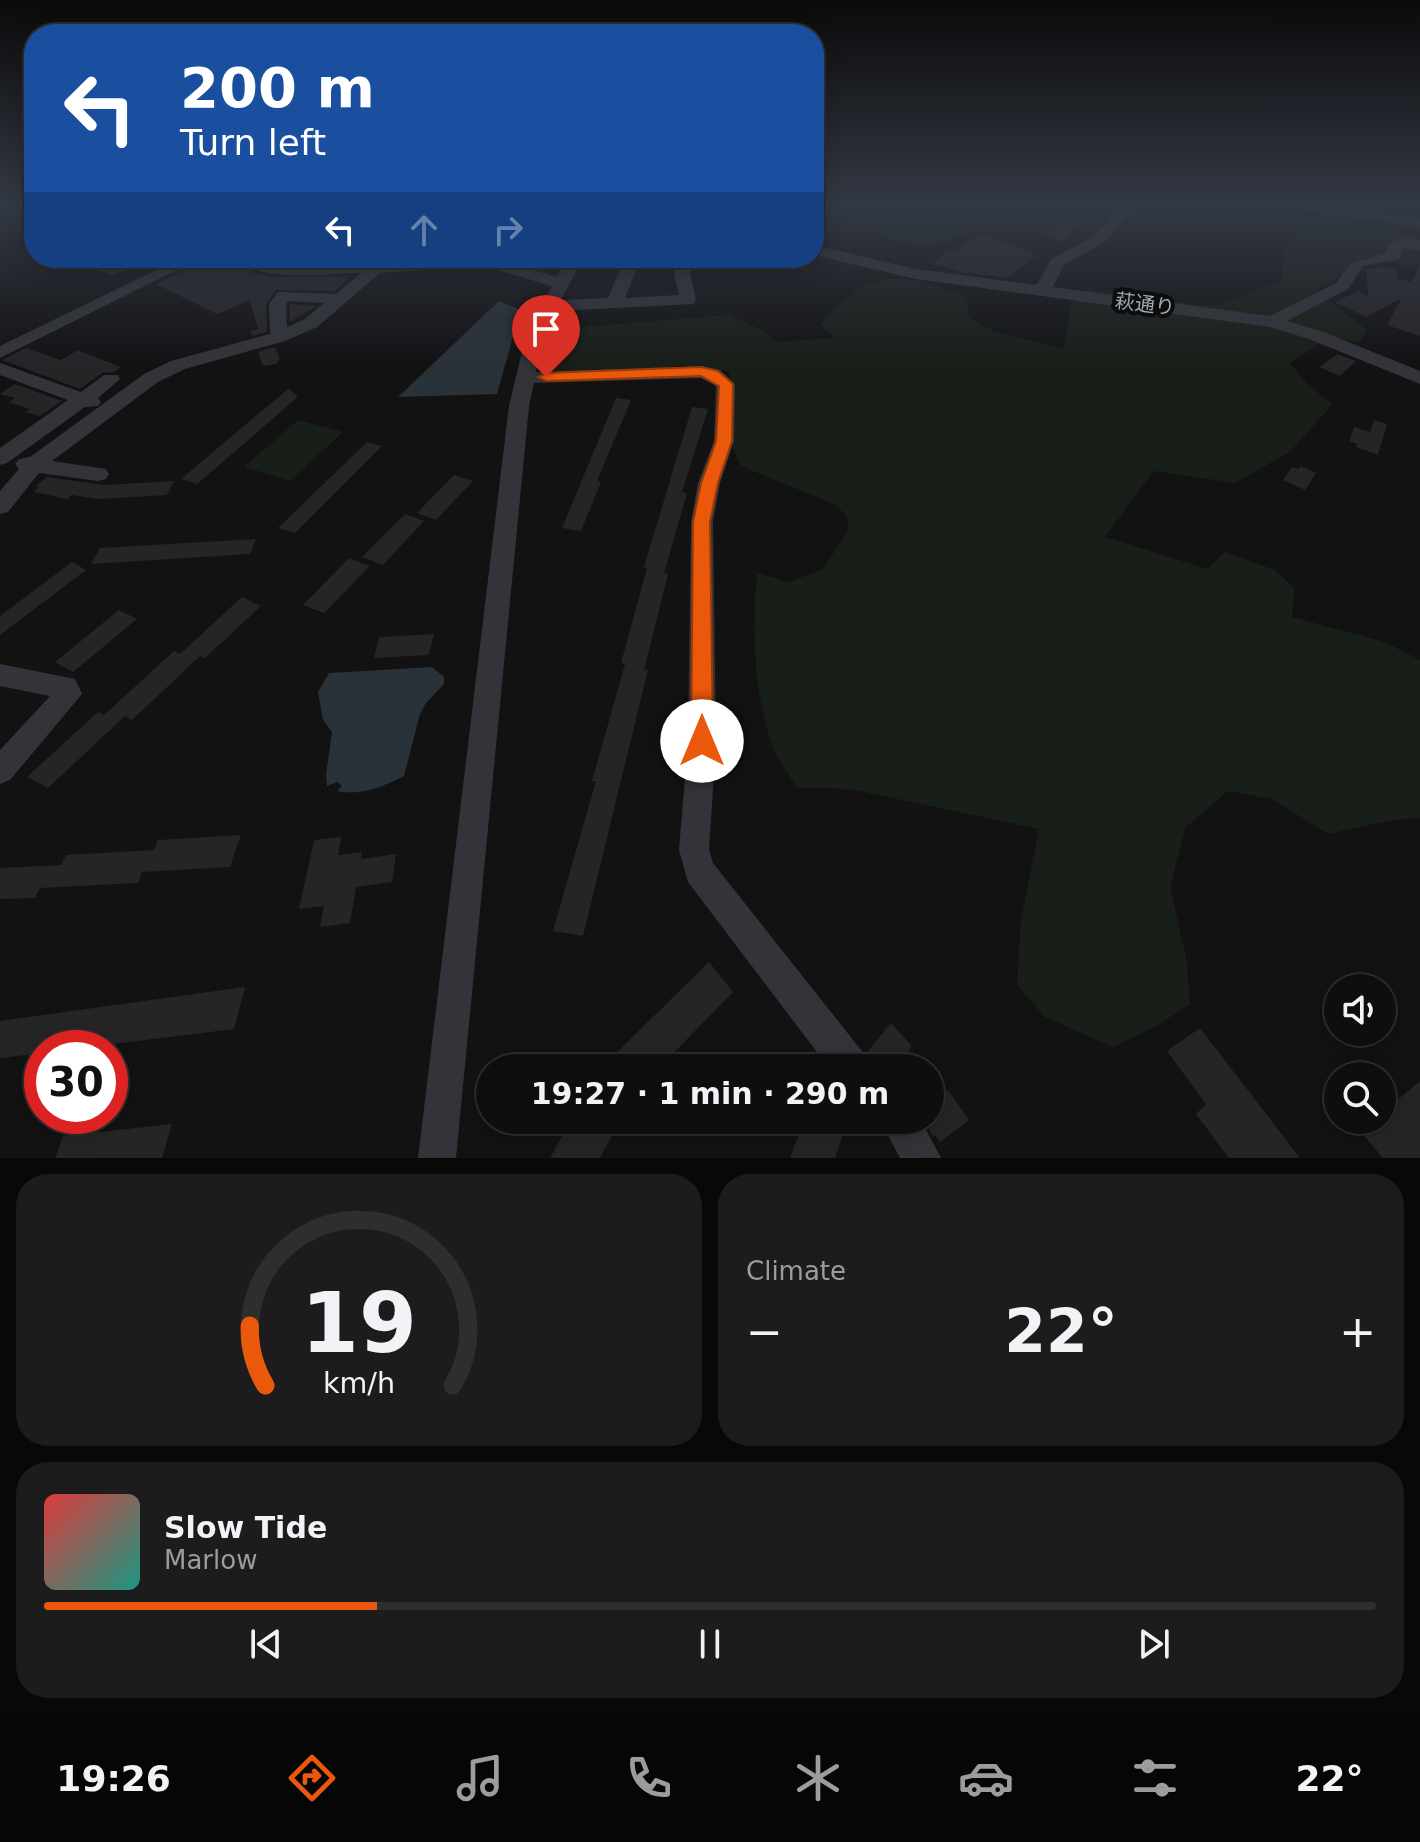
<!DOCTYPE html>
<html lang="en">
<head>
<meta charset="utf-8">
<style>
	body { margin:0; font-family:"DejaVu Sans","Noto Sans JP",sans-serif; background:#1c1c1c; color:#f1f3f6; height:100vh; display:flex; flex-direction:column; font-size:30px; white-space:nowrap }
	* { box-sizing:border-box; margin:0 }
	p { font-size:26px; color:#9b9c9e }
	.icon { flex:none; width:44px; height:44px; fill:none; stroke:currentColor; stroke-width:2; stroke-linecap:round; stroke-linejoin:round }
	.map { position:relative; height:1158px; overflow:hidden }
	.details { display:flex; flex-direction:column; gap:16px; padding:16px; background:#080808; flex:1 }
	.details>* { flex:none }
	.guide { position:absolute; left:24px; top:24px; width:800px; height:244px; border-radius:32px; box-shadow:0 4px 20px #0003,0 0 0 2px #2e2e2e; background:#1a4fa0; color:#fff; overflow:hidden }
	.fabs { position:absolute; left:1324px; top:974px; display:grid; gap:16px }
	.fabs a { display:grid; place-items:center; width:72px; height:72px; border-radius:50%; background:#0e0e0e; box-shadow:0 4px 20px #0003,0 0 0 2px #2e2e2e; font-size:40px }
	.speed { position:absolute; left:24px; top:1030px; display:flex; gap:16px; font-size:40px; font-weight:700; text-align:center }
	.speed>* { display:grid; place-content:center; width:104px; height:104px; border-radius:50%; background:#0e0e0e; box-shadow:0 4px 20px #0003,0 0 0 2px #2e2e2e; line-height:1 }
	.speed .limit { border:12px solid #d22; background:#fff; color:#111 }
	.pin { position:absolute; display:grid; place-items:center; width:68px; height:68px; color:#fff; margin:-82px -34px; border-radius:50% 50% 50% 0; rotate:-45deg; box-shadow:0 0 8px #0007 }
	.pin .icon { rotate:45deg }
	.me { position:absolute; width:88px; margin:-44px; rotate:0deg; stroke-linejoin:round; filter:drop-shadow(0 0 6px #0008) }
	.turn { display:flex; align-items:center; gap:28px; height:168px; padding:0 24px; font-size:36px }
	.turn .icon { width:104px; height:104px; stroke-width:2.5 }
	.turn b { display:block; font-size:56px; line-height:68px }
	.lanes { display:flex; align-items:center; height:76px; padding:0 24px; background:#0003; justify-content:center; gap:40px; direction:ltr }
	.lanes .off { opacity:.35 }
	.big { font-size:60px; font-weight:700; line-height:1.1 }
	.details .widget { flex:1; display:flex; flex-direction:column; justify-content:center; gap:12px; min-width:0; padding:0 28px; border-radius:32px; background:#1c1c1c }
	.details .dial { align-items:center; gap:0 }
	.dial svg { height:208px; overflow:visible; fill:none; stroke:#2e2e2e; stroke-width:7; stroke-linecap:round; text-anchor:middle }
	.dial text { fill:#f1f3f6; stroke:none }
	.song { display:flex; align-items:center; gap:24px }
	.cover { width:96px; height:96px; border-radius:12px; background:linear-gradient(135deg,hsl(0 70% 55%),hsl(170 70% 35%)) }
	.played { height:8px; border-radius:4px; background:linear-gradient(90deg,#ea580c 25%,#2e2e2e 25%) }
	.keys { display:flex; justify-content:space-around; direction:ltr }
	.heat { display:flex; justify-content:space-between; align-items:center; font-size:44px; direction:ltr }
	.details .tiles { flex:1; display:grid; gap:16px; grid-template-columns:1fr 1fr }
	.widget:last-child { grid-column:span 2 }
	.trip { position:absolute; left:476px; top:1054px; width:468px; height:80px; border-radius:40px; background:#0e0e0e; box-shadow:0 4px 20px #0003,0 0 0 2px #2e2e2e; font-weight:700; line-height:80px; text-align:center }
	.tabs { display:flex; height:128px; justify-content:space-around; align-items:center; background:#060606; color:#9b9c9e }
	.tabs .icon { width:56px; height:56px }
	.tabs .active { color:#ea580c }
	.tabs b { font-size:36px; color:#f1f3f6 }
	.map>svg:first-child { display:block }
	.green { fill:#181e18 }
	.water { fill:#283238 }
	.building { fill:#252528 }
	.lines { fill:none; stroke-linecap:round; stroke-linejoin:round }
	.minor { fill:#333439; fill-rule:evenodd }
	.route { fill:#ea580c; stroke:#983908; stroke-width:2 }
	.labels { text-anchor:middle; stroke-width:8; stroke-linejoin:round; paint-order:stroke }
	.far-street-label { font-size:20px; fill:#a2aab5; stroke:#0d0d0e }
</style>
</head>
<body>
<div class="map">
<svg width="1420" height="1158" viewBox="0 0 1420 1158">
	<rect width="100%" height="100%" fill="#121213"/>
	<!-- green -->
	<path class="green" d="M814 204H1009L965 213 960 221 974 228C958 236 939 247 920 246 889 244 846 216 814 207Z
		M1317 217 1345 219 1420 236V266H1405L1369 257 1316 291 1367 330 1360 341 1321 342 1290 363 1309 386 1333 404 1290 452 1235 483 1154 471 1105 537 1208 569 1225 552 1275 570 1295 589 1292 617 1385 642 1420 660V818L1393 820 1328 834 1272 799 1228 791 1185 828 1170 887 1187 962 1190 1004 1155 1027 1113 1047 1045 1017 1017 985 1021 920 1039 829 850 789 797 788C789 774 777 760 772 745 753 691 752 629 757 573L789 582 823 569 849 529 847 516 834 504 741 466 730 440 734 392 728 371 682 365 634 372H546L541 368C549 340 564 329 591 326L728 315 766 332 775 342 834 338 821 324C868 267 905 270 968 299L967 316 995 332 1063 348 1072 302 1088 289 1197 305H1221L1283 279C1278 249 1296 235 1317 217Z
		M298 420 343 432 290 481 244 467Z"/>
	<!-- water -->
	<path class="water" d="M499 301 526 312 514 333 497 394 398 397Z
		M432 667 444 677V684L426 703 420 714 404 776C382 787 363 796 337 791L342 786 337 782 327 786 326 775 332 732 323 720 318 692 329 673Z"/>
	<!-- building -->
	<path class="building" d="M1067 216 1082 224 1060 241 1045 235Z
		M984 234 1036 255 1008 278 960 272 934 264 947 250 954 251Z
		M110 258 130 268 112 276 89 266Z
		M229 259 256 274 276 277 350 276 335 291 276 290 266 304 267 332 252 336 250 331 258 329 250 300 217 314 156 284 198 263 207 267Z
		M1380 266 1396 269 1397 279 1411 282 1420 266V336L1387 325 1402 298 1366 317 1335 302 1358 291 1368 296 1366 269 1380 268Z
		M290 304 316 306 290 322Z
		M275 347 280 359 276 364 263 366 258 352Z
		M26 348 61 360 78 350 121 367 114 372 102 373 80 389 2 360Z
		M1337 354 1356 361 1340 376 1319 367Z
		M15 384 62 401 40 416 25 412 29 409 9 402 15 398 0 394Z
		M289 388 298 397 197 484 181 479Z
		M616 398 631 400 597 481 601 482 581 531 562 528Z
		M692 407 708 409 682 492 687 493 664 573 668 574 644 670H648L583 936 553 931 596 781H592L625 664 621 663 647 568 644 567Z
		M1374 420 1387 424 1378 455 1356 447 1357 444 1349 441 1354 427 1370 432Z
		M367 442 382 446 295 533 278 528Z
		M1300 466 1316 473 1305 490 1283 480 1292 467 1299 469Z
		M454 475 473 481 436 520 417 513Z
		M47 477 104 485 174 481 167 495 98 499 72 495 67 499 34 492 39 487 35 486Z
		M405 514 424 521 383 565 362 557Z
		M256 539 250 554 91 564 100 548Z
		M349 558 370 566 324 613 303 605Z
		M72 562 86 570 0 635V616Z
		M242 597 261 606 205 658 200 656 132 720 125 716 48 788 27 777 98 712 104 715 174 651 180 654Z
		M119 610 137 619 73 672 55 662Z
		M434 634 429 655 374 658 379 637Z
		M241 835 230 867 142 872 138 883 40 888 35 898 0 899V868L61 865 66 855 154 850 158 840Z
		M341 837 338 855 362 852 361 859 396 854 392 882 356 887 350 923 320 927 324 906 299 909 314 840Z
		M709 962 733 992 659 1068H601Z
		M245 987 234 1029 81 1048H42V1053L0 1058V1021Z
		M891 1023 912 1046 895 1068H883L868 1051Z
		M1200 1028 1300 1158H1229L1196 1114 1206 1104 1167 1051Z
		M1420 1081V1158H1383L1360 1131 1373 1120H1382V1113Z
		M948 1090 969 1120 940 1142 935 1135 933 1137 924 1120H930V1106Z
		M571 1120H620L600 1158H550Z
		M804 1120H848L835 1158H790Z
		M172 1124 162 1158H55L63 1136Z"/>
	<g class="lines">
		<!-- minor -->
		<path class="minor" d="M1125 204H1140L1103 243 1064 265 1053 287 1270 316 1336 283 1350 264 1386 253 1389 243 1406 238 1420 240V250L1402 249 1400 259 1363 266 1348 289 1287 321 1321 331 1420 371V384L1309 339 1270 327 916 279 814 255V245L916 269 1037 285 1051 259 1093 237Z
			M1218 204H1318L1420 219V227L1303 210 1225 208Z
			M181 258H201L0 358V346Z
			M233 258 307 265 492 258 557 277 567 258H583L561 300 608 298 625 258H641L625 298 679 295 671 258H687L696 300 694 304 556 311 544 335 536 372 701 366 720 370 735 384 734 441 720 483 713 522 716 741 709 850 713 863 865 1055 870 1068H829L688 882 679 850 688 741 691 522 698 483 714 441 716 386 701 378 534 383 529 406 456 1158H418L509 406 526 335 552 286 484 266 380 273 317 327 285 341 185 369 158 382 52 461 106 469 109 474 106 479 98 481 39 473 8 512 0 514V491L19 469 15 464 19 459 30 457 144 374 171 361 270 334 269 304 278 292 336 294 361 273C326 273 261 284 233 258ZM288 301 324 303 305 319 287 327 286 305Z
			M0 363 81 392 104 375H118L120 379 98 398 101 402 98 406 85 407 7 463 0 465V448L68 400 0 375Z
			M0 664 75 679 82 694 10 780 0 784V750L50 696 0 686Z
			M880 1120H921L941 1158H900Z"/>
	</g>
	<!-- sky -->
	<linearGradient id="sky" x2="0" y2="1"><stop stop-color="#0a0a0a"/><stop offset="0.56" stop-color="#333944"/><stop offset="1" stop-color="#333944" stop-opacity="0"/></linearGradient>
	<rect width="1420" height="366" fill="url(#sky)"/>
	<!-- route -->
	<path class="route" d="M701 367 718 371 733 384 732 441 718 483 710 522 713 741 710 748 702 751 694 748 691 741 693 522 701 483 716 441 719 386 701 376 546 381 538 377 546 373Z"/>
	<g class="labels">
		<!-- far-street labels -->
		<g class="far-street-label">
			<text transform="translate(1145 304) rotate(7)" y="7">萩通り</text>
		</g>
	</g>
</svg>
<div class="fabs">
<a><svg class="icon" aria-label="sound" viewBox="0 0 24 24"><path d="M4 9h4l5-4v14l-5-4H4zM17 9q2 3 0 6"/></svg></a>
<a><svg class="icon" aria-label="search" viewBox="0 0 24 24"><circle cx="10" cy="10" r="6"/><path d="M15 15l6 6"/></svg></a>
</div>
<div class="speed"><div class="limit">30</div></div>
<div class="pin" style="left:546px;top:377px;background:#d93025"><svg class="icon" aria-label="arrive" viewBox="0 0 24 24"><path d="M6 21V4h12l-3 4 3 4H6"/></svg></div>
<svg class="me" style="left:702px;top:741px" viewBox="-20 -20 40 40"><circle r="19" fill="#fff"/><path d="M0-13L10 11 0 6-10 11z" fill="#ea580c"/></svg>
<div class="trip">19:27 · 1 min · 290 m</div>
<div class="guide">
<div class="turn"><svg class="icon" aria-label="left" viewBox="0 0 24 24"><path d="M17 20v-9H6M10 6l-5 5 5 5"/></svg><div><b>200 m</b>Turn left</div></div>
<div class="lanes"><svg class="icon" aria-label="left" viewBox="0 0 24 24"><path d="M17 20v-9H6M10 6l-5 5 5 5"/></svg><svg class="icon off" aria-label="ahead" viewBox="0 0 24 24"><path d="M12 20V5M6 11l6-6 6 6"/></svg><svg class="icon off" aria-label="right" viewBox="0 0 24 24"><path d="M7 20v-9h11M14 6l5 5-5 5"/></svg></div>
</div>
</div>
<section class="details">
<div class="tiles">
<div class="widget dial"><svg viewBox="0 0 100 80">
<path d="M14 69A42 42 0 1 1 86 69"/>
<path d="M14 69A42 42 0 0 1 8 46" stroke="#ea580c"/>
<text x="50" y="56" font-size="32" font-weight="700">19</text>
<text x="50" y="72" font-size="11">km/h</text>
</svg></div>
<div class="widget"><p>Climate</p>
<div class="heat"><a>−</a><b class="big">22°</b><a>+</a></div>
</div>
<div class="widget">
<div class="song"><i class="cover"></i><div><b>Slow Tide</b><p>Marlow</p></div></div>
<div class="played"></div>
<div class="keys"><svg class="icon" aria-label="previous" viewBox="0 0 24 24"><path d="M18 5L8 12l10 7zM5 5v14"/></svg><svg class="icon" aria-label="pause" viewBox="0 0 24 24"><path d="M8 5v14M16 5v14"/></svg><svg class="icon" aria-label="next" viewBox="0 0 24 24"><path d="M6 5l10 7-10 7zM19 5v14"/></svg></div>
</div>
</div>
</section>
<nav class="tabs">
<b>19:26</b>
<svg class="icon active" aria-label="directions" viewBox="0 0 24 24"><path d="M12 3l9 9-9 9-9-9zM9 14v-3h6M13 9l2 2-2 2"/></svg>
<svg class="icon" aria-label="music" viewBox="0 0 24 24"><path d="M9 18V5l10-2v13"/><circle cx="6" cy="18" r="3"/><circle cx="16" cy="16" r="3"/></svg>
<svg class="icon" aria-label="phone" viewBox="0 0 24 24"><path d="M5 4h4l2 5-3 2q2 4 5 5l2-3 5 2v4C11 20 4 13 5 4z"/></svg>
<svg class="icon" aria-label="climate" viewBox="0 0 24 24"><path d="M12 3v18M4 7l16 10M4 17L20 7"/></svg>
<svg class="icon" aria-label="car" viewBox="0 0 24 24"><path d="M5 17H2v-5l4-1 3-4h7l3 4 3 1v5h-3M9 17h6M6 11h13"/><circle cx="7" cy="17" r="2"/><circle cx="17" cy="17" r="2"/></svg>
<svg class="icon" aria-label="filters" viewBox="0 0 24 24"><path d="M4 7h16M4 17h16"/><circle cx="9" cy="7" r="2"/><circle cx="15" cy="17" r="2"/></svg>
<b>22°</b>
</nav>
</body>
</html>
